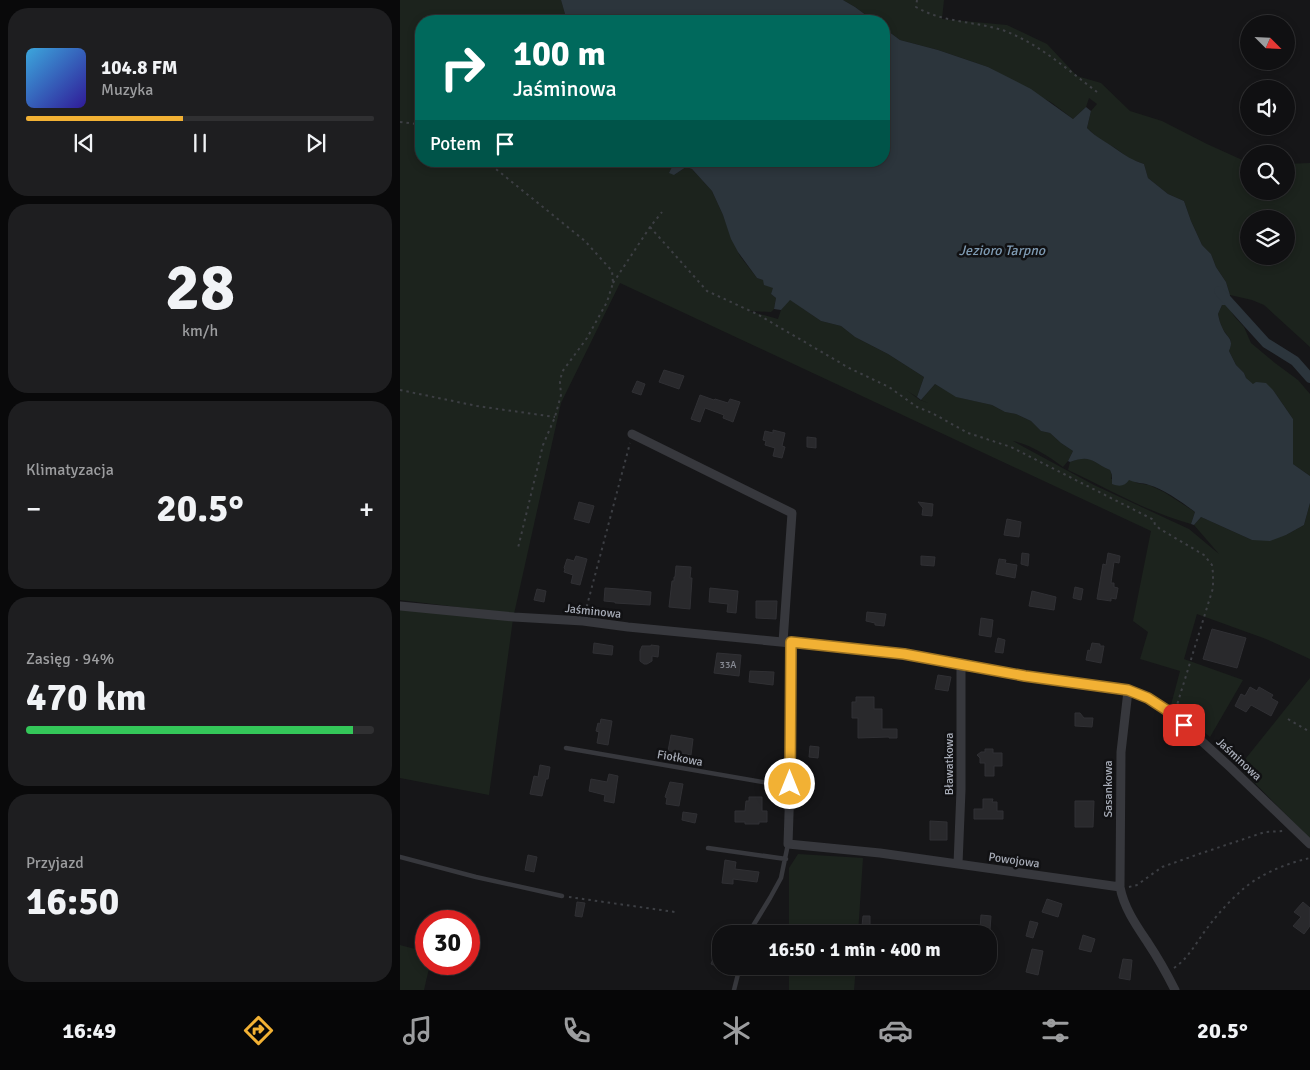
<!DOCTYPE html>
<html lang="pl">
<head>
<meta charset="utf-8">
<style>
	body { margin:0; font-family:Signika,sans-serif; background:#1e1e20; color:#f1f3f6; height:100vh; display:flex; flex-direction:column; font-size:19px; white-space:nowrap }
	* { box-sizing:border-box; margin:0 }
	p { font-size:16px; color:#9c9d9f }
	.icon { flex:none; width:28px; height:28px; fill:none; stroke:currentColor; stroke-width:2; stroke-linecap:round; stroke-linejoin:round }
	.map { position:relative; flex:1; overflow:hidden }
	.drawer { display:flex; flex-direction:column; gap:8px; padding:8px; background:#09090a; width:400px }
	.drawer>* { flex:none }
	.hud { position:absolute; left:15px; top:15px; width:475px; height:152px; border-radius:20px; box-shadow:0 2px 8px #0003,0 0 0 1px #303032; background:#00695c; color:#fff; overflow:hidden }
	.needle { width:32px; rotate:114deg }
	.buttons { position:absolute; left:840px; top:15px; display:grid; gap:10px }
	.buttons a { display:grid; place-items:center; width:55px; height:55px; border-radius:50%; background:#101012; box-shadow:0 2px 8px #0003,0 0 0 1px #303032; font-size:25px }
	.speed { position:absolute; left:15px; top:910px; display:flex; gap:10px; font-size:25px; font-weight:700; text-align:center }
	.speed>* { display:grid; place-content:center; width:65px; height:65px; border-radius:50%; background:#101012; box-shadow:0 2px 8px #0003,0 0 0 1px #303032; line-height:1 }
	.speed .limit { border:8px solid #d22; background:#fff; color:#111 }
	.pin { position:absolute; display:grid; place-items:center; width:42px; height:42px; color:#fff; margin:-21px; border-radius:10px; box-shadow:0 2px 8px #0006 }
	.me { position:absolute; width:55px; margin:-28px; rotate:0deg; stroke-linejoin:round; filter:drop-shadow(0 0 4px #0008) }
	.turn { display:flex; align-items:center; gap:18px; height:105px; padding:0 15px; font-size:22px }
	.turn .icon { width:65px; height:65px; stroke-width:2.5 }
	.turn b { display:block; font-size:35px; line-height:42px }
	.then { display:flex; align-items:center; height:48px; padding:0 15px; background:#0003; gap:10px; font-size:19px }
	.big { font-size:38px; font-weight:700; line-height:1.1 }
	.drawer .widget { flex:1; display:flex; flex-direction:column; justify-content:center; gap:8px; min-width:0; padding:0 18px; border-radius:20px; background:#1e1e20 }
	.drawer .dial { align-items:center; gap:0 }
	.dial b { font-size:65px; line-height:1 }
	.song { display:flex; align-items:center; gap:15px }
	.cover { width:60px; height:60px; border-radius:8px; background:linear-gradient(135deg,hsl(200 70% 55%),hsl(250 70% 35%)) }
	.played { height:5px; border-radius:2px; background:linear-gradient(90deg,#f2b134 45%,#303032 45%) }
	.keys { display:flex; justify-content:space-around; direction:ltr }
	.heat { display:flex; justify-content:space-between; align-items:center; font-size:28px; direction:ltr }
	.charge { height:8px; border-radius:4px; background:linear-gradient(90deg,#34c759 94%,#303032 0) }
	.trip { position:absolute; left:312px; top:925px; width:285px; height:50px; border-radius:20px; background:#101012; box-shadow:0 2px 8px #0003,0 0 0 1px #303032; font-weight:700; line-height:50px; text-align:center }
	.tab-bar { display:flex; height:80px; justify-content:space-around; align-items:center; background:#060607; color:#9c9d9f }
	.tab-bar .icon { width:35px; height:35px }
	.tab-bar .current { color:#f2b134 }
	.tab-bar b { font-size:22px; color:#f1f3f6 }
	main { display:flex; flex:1; min-height:0 }
	.map>svg:first-child { display:block }
	.green { fill:#1c231d; fill-rule:evenodd }
	.water { fill:#2c353c }
	.lines { fill:none; stroke-linecap:round; stroke-linejoin:round }
	.canal { stroke:#2c353c; stroke-width:10 }
	.building { fill:#29292c; stroke:#303034 }
	.path { stroke:#3d3f44; stroke-width:2; stroke-dasharray:2.5 4; stroke-linecap:butt }
	.service { stroke:#37383d; stroke-width:4.5 }
	.minor { stroke:#37383d; stroke-width:9 }
	.route-casing { stroke:#9d7322; stroke-width:12 }
	.route { stroke:#f2b134; stroke-width:9 }
	.labels { text-anchor:middle; stroke-width:5; stroke-linejoin:round; paint-order:stroke }
	.number-label { font-size:10px; fill:#888b94 }
	.street-label { font-size:12px; fill:#a8adb8; stroke:#111113 }
	.water-label { font-size:14px; font-style:italic; fill:#7f9bb3; stroke:#111113 }
</style>
</head>
<body>
<main>
<section class="drawer">
<div class="widget">
<div class="song"><i class="cover"></i><div><b>104.8 FM</b><p>Muzyka</p></div></div>
<div class="played"></div>
<div class="keys"><svg class="icon" aria-label="previous" viewBox="0 0 24 24"><path d="M18 5L8 12l10 7zM5 5v14"/></svg><svg class="icon" aria-label="pause" viewBox="0 0 24 24"><path d="M8 5v14M16 5v14"/></svg><svg class="icon" aria-label="next" viewBox="0 0 24 24"><path d="M6 5l10 7-10 7zM19 5v14"/></svg></div>
</div>
<div class="widget dial"><b>28</b><p>km/h</p></div>
<div class="widget"><p>Klimatyzacja</p>
<div class="heat"><a>−</a><b class="big">20.5°</b><a>+</a></div>
</div>
<div class="widget"><p>Zasięg · 94%</p><b class="big">470 km</b><div class="charge"></div></div>
<div class="widget"><p>Przyjazd</p><b class="big">16:50</b></div>
</section>
<div class="map">
<svg width="910" height="990" viewBox="0 0 910 990">
	<rect width="100%" height="100%" fill="#161618"/>
	<!-- green -->
	<path class="green" d="M0 0H161L167 21H21V161H275L274 175 286 167 292 169 312 191 323 215 332 239 340 256 357 278 363 280 374 288 371 294 376 298 374 309 371 312 349 311 378 319 381 310 389 299 421 321 441 326 455 337 488 354 524 377 517 397 506 390 520 400 528 403 521 400 535 384 557 397 592 405 605 412 616 414 631 421 641 431 650 433 661 443 673 451 668 461 663 467C649 456 629 444 613 441L694 485 789 529 819 554 794 525 801 517 852 540 886 535 904 525 910 503V659L866 639 797 614 784 659 843 680 810 737 771 705 780 671 740 659 748 632 733 621 751 531 220 283 161 403 114 614 0 600Z
		M443 0H544L542 19 607 25 647 44 677 76 701 83 730 111 762 121 807 144 849 163V191H886V164L910 163V347L864 305 852 300 830 295 826 282 816 267 811 254 802 245 791 221 784 201 768 194 748 178 744 164 730 159 715 148 698 138 687 128 691 111 697 104 689 98 686 107 673 119 652 103 588 67 538 50 500 40 484 28V21H474L455 7ZM849 219H886V256H849Z
		M822 305H827L834 316 844 327 851 343 875 363 898 380 910 394V476L893 464V419L873 390 853 384 847 381 844 373 836 365 829 351C835 338 826 337 822 327 820 323 819 319 818 314Z
		M681 458 690 459 702 466 710 470 712 475 711 479H729L737 483 749 485 764 492 795 512 791 524C747 512 709 489 668 470L670 462Z
		M0 609 113 619 89 795 0 778Z
		M910 678V839L839 767Z
		M398 854 463 858 458 934H389V868Z
		M0 945 26 952V964H30L24 990H0Z
		M389 966H456L454 990H389Z"/>
	<!-- water -->
	<path class="water" d="M161 0H443L455 7 474 21H167Z
		M484 28 500 40 538 50 588 67 631 89 673 119 686 107 691 111 687 128C697 138 705 141 716 149 726 156 732 160 744 164L748 178 768 194 784 201 791 221 802 245 811 254 816 267 826 282 830 295 827 305H822L818 314C819 319 820 323 822 327 826 338 835 338 829 351L836 365 844 373 846 378 853 384 856 382 866 383 873 390 893 419V464L910 476V503L904 525 886 535 870 541 852 540 801 517 794 525 791 524 795 512C783 503 764 489 749 485 741 482 738 484 729 480 725 486 720 487 712 484V475L710 470C692 462 691 454 670 462L668 461 673 451 661 443 650 433 641 431 631 421 616 414 605 412 592 405 556 397 535 384 521 400 517 397 524 377 488 354 455 337 441 326 421 321 390 300 381 310 374 309 376 298 371 294 373 288 364 285 363 280 357 278 338 252 331 239 323 215 312 191 292 169 286 167 274 175 269 173 275 161H484Z"/>
	<g class="lines">
		<!-- canal -->
		<path class="canal" d="M819 291 866 343 895 361 910 378"/>
	</g>
	<!-- building -->
	<path class="building" d="M264 370 284 376 279 389 259 382Z
		M237 381 245 384 241 395 232 392Z
		M300 395 314 400 315 399 328 403 330 399 340 402 333 422 323 418 324 415 305 408 300 422 291 419Z
		M373 430 385 433 382 446 385 447 382 458 373 456 375 448 365 445 366 441 363 440 365 431 373 433Z
		M407 437 416 438V448L407 447Z
		M179 502 194 506 189 523 174 519Z
		M518 502 533 504 532 516 522 515 523 508Z
		M607 519 621 522 619 537 604 535Z
		M622 553 629 554 628 566 621 564Z
		M708 553 720 556 719 563 714 562 711 583H714V587L718 588 716 599 711 598V601L697 599 703 564 706 565Z
		M176 556 187 559 180 585 171 583 173 575 164 572 165 569 164 568 167 559 174 561Z
		M521 556 535 557 534 566 521 565Z
		M599 559 606 560 605 563 617 565 615 578 596 574Z
		M276 566 291 567 290 578H292L290 609 269 607 272 581H274V577H275Z
		M675 587 683 589 681 600 673 598Z
		M205 588 233 590 251 592 250 605 215 603V602L204 601Z
		M310 588 338 591 336 613 327 612 328 604 309 602Z
		M137 589 146 591 144 602 134 600Z
		M632 591 656 597 654 610 629 606Z
		M356 601H377L376 619 356 618Z
		M467 612 486 614 484 626 475 625V623L466 621Z
		M581 618 593 620 591 637 579 635Z
		M812 629 846 638 837 668 803 659Z
		M598 638 605 640 603 653 595 652Z
		M194 643 213 646 212 655 193 653Z
		M692 643 700 644V646H704L701 663 686 660 688 650 690 651Z
		M251 645 259 646 258 657 252 656V661L247 664H244L240 661V651L242 646H251Z
		M317 653 341 655 339 676 314 673Z
		M350 671 374 672 373 685 349 682Z
		M538 675 551 677 548 691 535 689Z
		M850 687 857 691 859 687 873 695 871 698 878 702 871 716 851 705 846 712 835 706 841 694 845 696Z
		M456 697H474V709H482V729H497V738H489V737L458 738V718H452V702H456Z
		M675 713H680L684 718H693L692 727 675 726Z
		M201 719 212 721 208 745 197 743 199 732 196 731 198 723 200 724Z
		M271 735 293 739 291 755 268 751Z
		M410 746 419 747 418 758 409 757Z
		M585 749H593V753H602V766H594V776H585V763H580V758L577 755 581 752H585Z
		M140 765 150 767 148 779H146L142 796 130 794 134 776 138 777Z
		M209 774 218 776 214 803 204 801 205 795 189 791 191 779 207 782Z
		M270 782 283 784 279 806 266 804 267 798 265 797Z
		M349 797H362V811H367V822H359V824H345V822H335V811H345L346 801H349Z
		M583 799H593L592 802H597V811H603V819H574V809H583Z
		M675 801H694L693 827H675Z
		M283 812 297 814 295 823 282 820Z
		M530 821 547 822V840H530Z
		M128 855 137 857 134 872 125 870Z
		M325 860 336 862 335 869 359 872 357 882 333 879V884L322 883Z
		M647 899 662 904 658 917 642 912Z
		M177 902 185 903 182 917 175 916Z
		M903 902 910 908V926L904 934 893 926 901 917 894 912Z
		M581 915 591 916 590 930 580 929Z
		M463 916H470V927L462 926Z
		M630 921 638 923 633 938 626 936Z
		M683 935 695 939 691 952 679 949Z
		M632 949 643 951 638 975 626 972Z
		M314 956 321 958V968L311 964Z
		M723 959 732 960 730 980 719 978Z"/>
	<g class="lines">
		<!-- path -->
		<path class="path" d="M517 0 516 7C543 23 576 21 605 31 639 44 668 70 697 92
			M0 122 16 124 21 126
			M86 161 185 241 212 271 213 283 207 302 187 338 162 372 160 382 161 395 155 417 143 445 118 548
			M250 227 307 291 357 314 449 368 489 387 517 407 532 413 568 433 611 447 754 520 755 525 760 529 804 555 812 565 813 573V588L777 705
			M213 283 250 227 262 212
			M0 390 77 406 155 417
			M185 613 230 443
			M888 719 910 732
			M729 887 737 885 762 867 799 854 865 832 883 831
			M169 897 275 912
			M774 968C789 958 797 941 808 927 819 912 841 888 857 879 873 869 892 862 910 858"/>
		<!-- service -->
		<path class="service" d="M166 748 374 784H390
			M308 848 386 859
			M0 857 76 877 162 896
			M348 934 370 898 381 878 388 844
			M334 990 340 966"/>
		<!-- minor -->
		<path class="minor" d="M232 434 392 513 383 642
			M0 606 114 617 183 621 228 627 504 654 621 675 728 691 748 698 771 713 831 768 910 844
			M391 643 390 784 388 844 480 853 720 887
			M728 691 721 752 720 887C724 908 736 925 748 943 758 958 767 974 775 990
			M558 864 561 790V664"/>
	</g>
	<g class="lines">
		<!-- route casing -->
		<g class="route-casing">
			<path id="route" d="M390 784 391 642 504 654 625 676 728 690 748 698 771 713 784 725"/>
		</g>
		<!-- route -->
		<use href="#route" class="route"/>
	</g>
	<g class="labels">
		<!-- number labels -->
		<g class="number-label">
			<text x="328" y="668">33A</text>
		</g>
		<!-- street labels -->
		<g class="street-label">
			<text transform="translate(193 611) rotate(6)" y="4">Jaśminowa</text>
			<text transform="translate(280 758) rotate(10)" y="4">Fiołkowa</text>
			<text transform="translate(839 759) rotate(43)" y="4">Jaśminowa</text>
			<text transform="translate(549 764) rotate(-90)" y="4">Bławatkowa</text>
			<text transform="translate(708 789) rotate(-90)" y="4">Sasankowa</text>
			<text transform="translate(614 860) rotate(8)" y="4">Powojowa</text>
		</g>
		<!-- water labels -->
		<g class="water-label">
			<text x="602" y="255">Jezioro Tarpno</text>
		</g>
	</g>
</svg>
<div class="buttons">
<a><svg class="needle" viewBox="-14 -14 28 28"><path d="M0-13l5 13h-10z" fill="#e53935"/><path d="M0 13l5-13h-10z" fill="#9c9d9f"/></svg></a>
<a><svg class="icon" aria-label="sound" viewBox="0 0 24 24"><path d="M4 9h4l5-4v14l-5-4H4zM17 9q2 3 0 6"/></svg></a>
<a><svg class="icon" aria-label="search" viewBox="0 0 24 24"><circle cx="10" cy="10" r="6"/><path d="M15 15l6 6"/></svg></a>
<a><svg class="icon" aria-label="layers" viewBox="0 0 24 24"><path d="M12 4l9 5-9 5-9-5zM3 14l9 5 9-5"/></svg></a>
</div>
<div class="speed"><div class="limit">30</div></div>
<div class="pin" style="left:784px;top:725px;background:#d93025"><svg class="icon" aria-label="arrive" viewBox="0 0 24 24"><path d="M6 21V4h12l-3 4 3 4H6"/></svg></div>
<svg class="me" style="left:390px;top:784px" viewBox="-20 -20 40 40"><circle r="17" fill="#f2b134" stroke="#fff" stroke-width="3"/><path d="M0-11L8 9 0 5-8 9z" fill="#fff"/></svg>
<div class="trip">16:50 · 1 min · 400 m</div>
<div class="hud">
<div class="turn"><svg class="icon" aria-label="right" viewBox="0 0 24 24"><path d="M7 20v-9h11M14 6l5 5-5 5"/></svg><div><b>100 m</b>Jaśminowa</div></div>
<div class="then">Potem<svg class="icon" aria-label="arrive" viewBox="0 0 24 24"><path d="M6 21V4h12l-3 4 3 4H6"/></svg></div>
</div>
</div>
</main>
<nav class="tab-bar">
<b>16:49</b>
<svg class="icon current" aria-label="directions" viewBox="0 0 24 24"><path d="M12 3l9 9-9 9-9-9zM9 14v-3h6M13 9l2 2-2 2"/></svg>
<svg class="icon" aria-label="music" viewBox="0 0 24 24"><path d="M9 18V5l10-2v13"/><circle cx="6" cy="18" r="3"/><circle cx="16" cy="16" r="3"/></svg>
<svg class="icon" aria-label="phone" viewBox="0 0 24 24"><path d="M5 4h4l2 5-3 2q2 4 5 5l2-3 5 2v4C11 20 4 13 5 4z"/></svg>
<svg class="icon" aria-label="climate" viewBox="0 0 24 24"><path d="M12 3v18M4 7l16 10M4 17L20 7"/></svg>
<svg class="icon" aria-label="car" viewBox="0 0 24 24"><path d="M5 17H2v-5l4-1 3-4h7l3 4 3 1v5h-3M9 17h6M6 11h13"/><circle cx="7" cy="17" r="2"/><circle cx="17" cy="17" r="2"/></svg>
<svg class="icon" aria-label="filters" viewBox="0 0 24 24"><path d="M4 7h16M4 17h16"/><circle cx="9" cy="7" r="2"/><circle cx="15" cy="17" r="2"/></svg>
<b>20.5°</b>
</nav>
</body>
</html>
